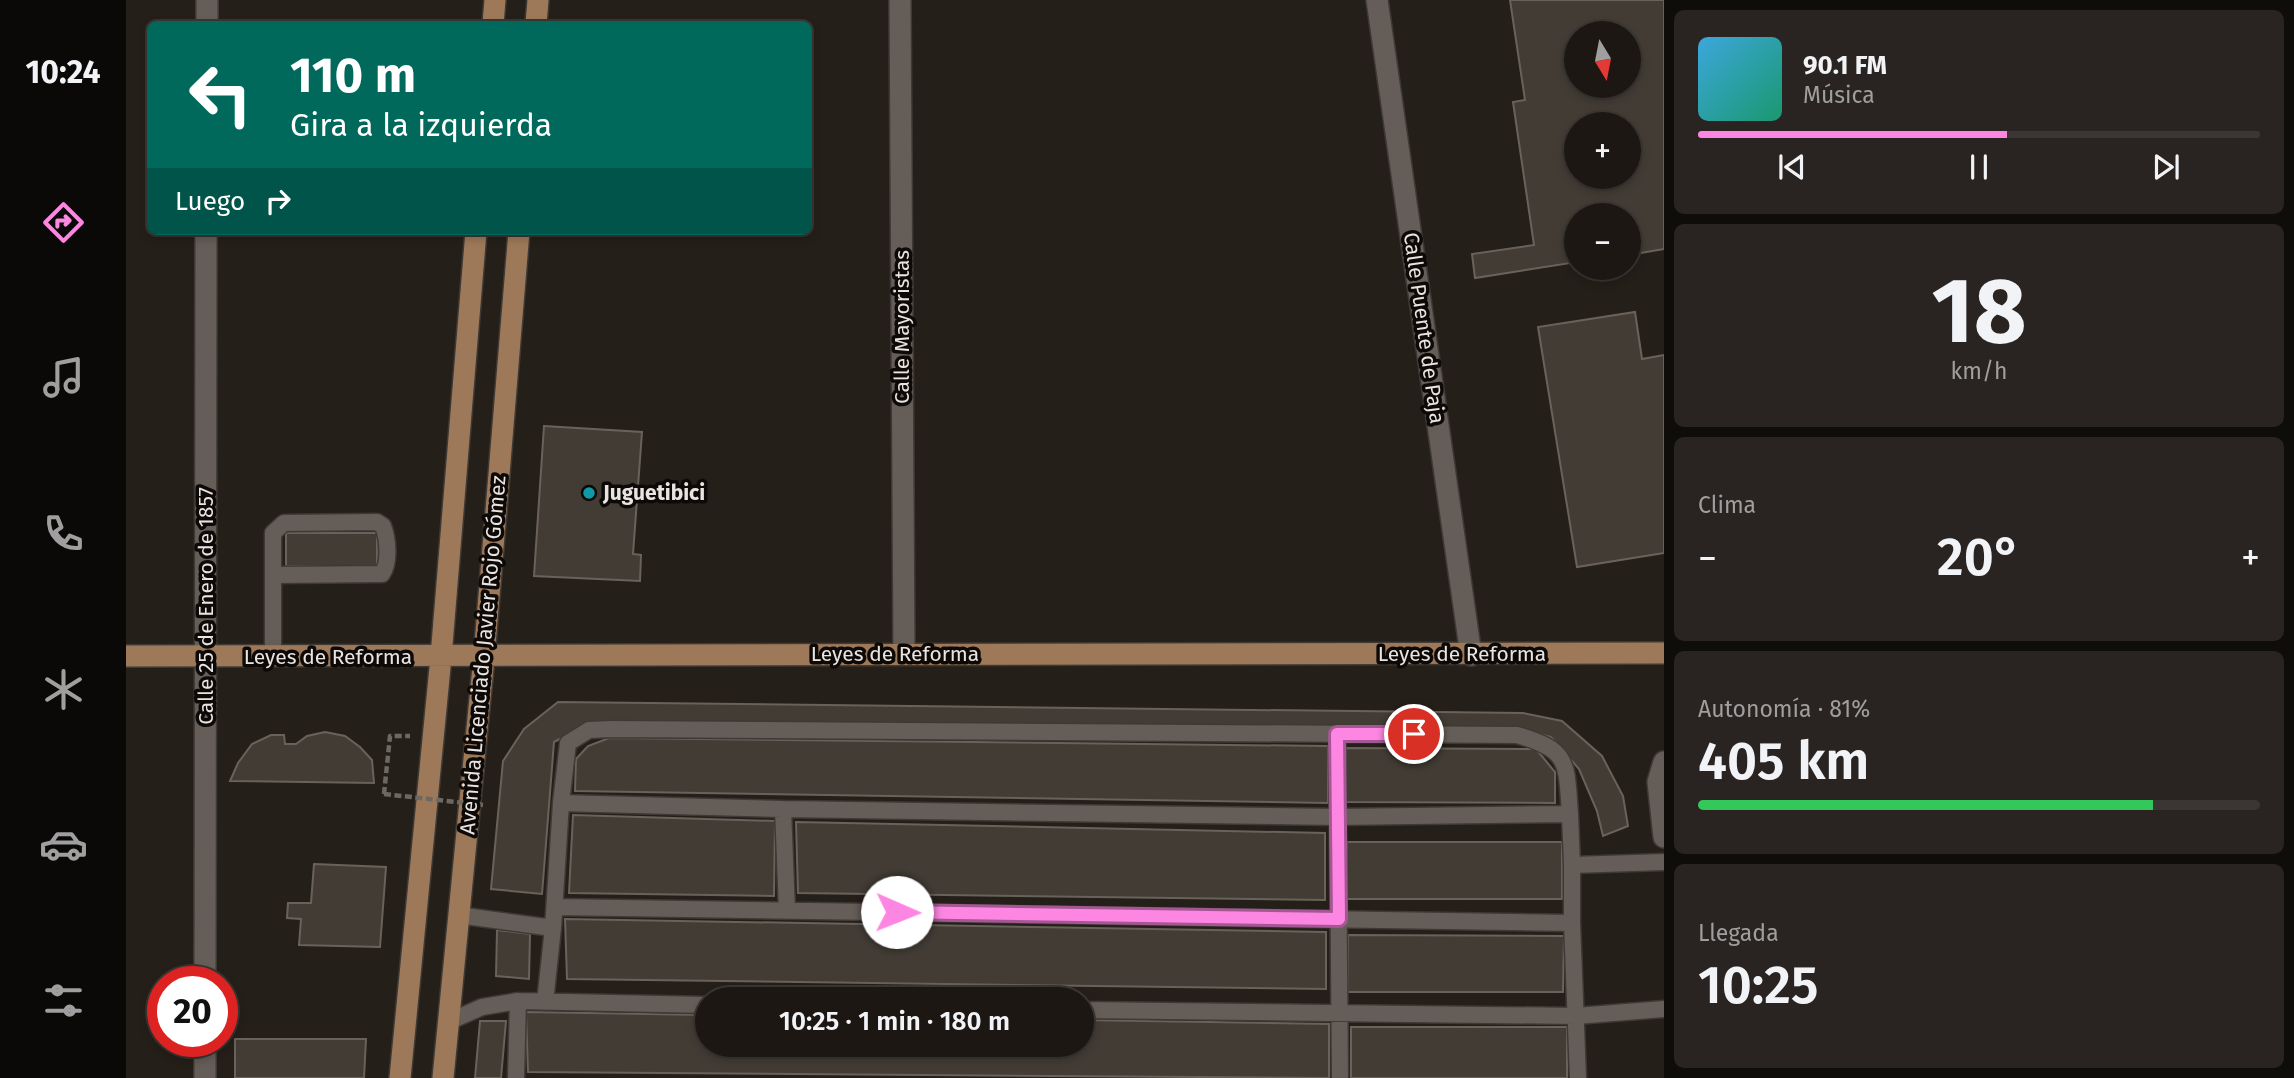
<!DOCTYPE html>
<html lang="es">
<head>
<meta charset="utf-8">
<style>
	body { margin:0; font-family:"Fira Sans",sans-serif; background:#292421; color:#f1f3f6; height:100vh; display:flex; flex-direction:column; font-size:26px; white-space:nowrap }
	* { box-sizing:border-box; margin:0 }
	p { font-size:23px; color:#a09fa0 }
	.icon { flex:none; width:38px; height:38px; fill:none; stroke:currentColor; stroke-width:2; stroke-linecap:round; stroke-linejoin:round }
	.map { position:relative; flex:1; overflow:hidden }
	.details { display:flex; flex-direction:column; gap:10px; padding:10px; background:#0f0d0a; width:630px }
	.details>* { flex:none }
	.guide { position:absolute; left:21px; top:21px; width:665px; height:214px; border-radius:10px; box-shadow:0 4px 10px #0003,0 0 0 2px #3a3633; background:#00695c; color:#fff; overflow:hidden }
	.needle { width:46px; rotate:170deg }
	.controls { position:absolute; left:1438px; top:21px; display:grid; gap:14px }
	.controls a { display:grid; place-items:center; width:77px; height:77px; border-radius:50%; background:#1c1713; box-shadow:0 4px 10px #0003,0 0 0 2px #3a3633; font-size:35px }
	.speed { position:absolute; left:21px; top:966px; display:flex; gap:14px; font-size:35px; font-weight:700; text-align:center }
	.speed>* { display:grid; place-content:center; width:91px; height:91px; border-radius:50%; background:#1c1713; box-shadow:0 4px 10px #0003,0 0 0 2px #3a3633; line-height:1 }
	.speed .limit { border:10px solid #d22; background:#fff; color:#111 }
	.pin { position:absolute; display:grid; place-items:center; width:60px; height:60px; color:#fff; margin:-30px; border:4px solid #fff; border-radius:50%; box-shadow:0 2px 7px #0007 }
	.me { position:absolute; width:77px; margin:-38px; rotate:91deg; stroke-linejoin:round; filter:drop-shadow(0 0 5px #0008) }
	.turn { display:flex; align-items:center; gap:24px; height:147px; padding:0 28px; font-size:32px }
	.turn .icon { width:91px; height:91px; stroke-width:2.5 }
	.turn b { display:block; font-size:49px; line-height:60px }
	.then { display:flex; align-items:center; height:66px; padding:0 28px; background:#0003; gap:14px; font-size:26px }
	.big { font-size:52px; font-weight:600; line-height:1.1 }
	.details .widget { flex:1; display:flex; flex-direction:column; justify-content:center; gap:10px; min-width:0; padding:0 24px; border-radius:10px; background:#292421 }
	.details .dial { align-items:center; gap:0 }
	.dial b { font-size:91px; line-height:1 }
	.song { display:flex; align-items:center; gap:21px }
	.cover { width:84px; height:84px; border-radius:10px; background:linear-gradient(135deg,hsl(200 70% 55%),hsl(160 70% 35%)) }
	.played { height:7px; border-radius:4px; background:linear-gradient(90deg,#fd86e2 55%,#3a3633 55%) }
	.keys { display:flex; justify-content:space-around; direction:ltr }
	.heat { display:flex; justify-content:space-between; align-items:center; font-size:38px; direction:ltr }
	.charge { height:10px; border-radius:5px; background:linear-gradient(90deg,#34c759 81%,#3a3633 0) }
	.trip { position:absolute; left:569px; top:987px; width:399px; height:70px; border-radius:35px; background:#1c1713; box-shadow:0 4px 10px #0003,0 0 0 2px #3a3633; font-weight:600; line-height:70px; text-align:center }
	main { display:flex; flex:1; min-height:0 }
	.tab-bar { display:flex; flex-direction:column; width:126px; justify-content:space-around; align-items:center; background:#0b0908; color:#a09fa0 }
	.tab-bar .icon { width:49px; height:49px }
	.tab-bar .current { color:#fd86e2 }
	.tab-bar b { font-size:32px; color:#f1f3f6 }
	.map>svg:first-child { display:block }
	.building { fill:#423c35; stroke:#69625b; stroke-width:2; fill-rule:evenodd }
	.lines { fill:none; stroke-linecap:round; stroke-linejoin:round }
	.service-casing { stroke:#3e3935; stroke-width:19 }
	.minor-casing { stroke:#3e3935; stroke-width:24 }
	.primary-casing { stroke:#3e3935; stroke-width:24 }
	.path { stroke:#6e6863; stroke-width:4.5; stroke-dasharray:7 3.5; stroke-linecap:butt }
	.service { stroke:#655d57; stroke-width:16 }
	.minor { stroke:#655d57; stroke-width:21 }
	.primary { stroke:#9d7959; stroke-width:21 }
	.path-bridge { stroke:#6e6863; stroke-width:4.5; stroke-dasharray:7 3.5; stroke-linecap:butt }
	.route-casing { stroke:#a45793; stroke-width:18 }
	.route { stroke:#fd86e2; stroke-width:12 }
	.culture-dot { fill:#0f9aa8; stroke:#0c0907; stroke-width:2.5 }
	.labels { text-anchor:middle; stroke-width:7; stroke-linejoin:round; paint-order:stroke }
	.street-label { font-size:21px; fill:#e9e4e1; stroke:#0c0907 }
	.poi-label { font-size:21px; font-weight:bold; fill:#e9e4e1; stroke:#0c0907; text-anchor:start }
</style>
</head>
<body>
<main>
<nav class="tab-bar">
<b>10:24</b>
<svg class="icon current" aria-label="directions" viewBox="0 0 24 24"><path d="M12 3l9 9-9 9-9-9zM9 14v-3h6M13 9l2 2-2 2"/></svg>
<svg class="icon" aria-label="music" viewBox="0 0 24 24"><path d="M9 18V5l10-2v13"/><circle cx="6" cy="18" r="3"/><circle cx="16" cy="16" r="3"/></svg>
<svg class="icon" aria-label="phone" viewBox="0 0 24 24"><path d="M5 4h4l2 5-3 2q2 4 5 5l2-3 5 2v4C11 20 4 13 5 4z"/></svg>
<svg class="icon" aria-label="climate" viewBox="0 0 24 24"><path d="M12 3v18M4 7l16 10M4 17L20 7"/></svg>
<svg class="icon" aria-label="car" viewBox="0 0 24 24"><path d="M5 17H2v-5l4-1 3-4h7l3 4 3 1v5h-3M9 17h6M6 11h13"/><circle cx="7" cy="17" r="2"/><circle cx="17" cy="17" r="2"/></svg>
<svg class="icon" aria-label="filters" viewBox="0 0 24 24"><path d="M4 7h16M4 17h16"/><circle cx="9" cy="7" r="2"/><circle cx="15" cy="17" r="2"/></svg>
</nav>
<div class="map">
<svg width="1538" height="1078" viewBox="0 0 1538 1078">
	<rect width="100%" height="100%" fill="#251f19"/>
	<!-- building -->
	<path class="building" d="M1384 0H1538V249L1503 255V215H1451V262L1349 278 1346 254 1408 245 1387 102 1399 100ZM1451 33H1503V86H1451ZM1451 124H1503V177H1451Z
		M1509 312 1516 359 1538 355V553L1451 567 1412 327Z
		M418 426 516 432 507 554 515 555 514 581 408 576Z
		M160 533H251V566H160Z
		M432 702 1397 713 1436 721 1476 756 1497 796 1502 826 1477 836 1471 811 1453 769 1425 737 1392 727 460 725 428 742 416 894 365 889 377 761 398 729Z
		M199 732 219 736 234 747 246 760 248 783 104 781 112 763 126 744 145 735H158L159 744H170L181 736Z
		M483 738 1202 746V803L449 791 450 759 462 746Z
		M1220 748 1410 749 1429 772V803L1219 802Z
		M447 815 649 821 648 896 443 893Z
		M670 822 1199 833V900L672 893Z
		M1221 842H1436V899H1220Z
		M188 864 260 867 254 947 173 945 175 919 161 918 162 903H185Z
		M439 919 1200 932V989L441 979Z
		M371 930 404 934 403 979 370 976Z
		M1222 935 1438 936 1437 992H1222Z
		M400 1012 581 1015V1045H956V1020L1203 1024V1078L402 1072Z
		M354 1021H380L375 1078H349Z
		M1225 1027H1441V1078H1225Z
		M109 1039H240L238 1078H109Z"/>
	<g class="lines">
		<!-- service casing -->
		<g class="service-casing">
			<path id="service" d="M147 657V533L158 523 251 522 257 526C262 539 264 563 256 574L147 575
				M1211 734 1214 1078
				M435 803 442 743 463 730 484 729 1391 735C1445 750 1440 764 1444 814
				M657 809 1209 817 1444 814 1446 865 1538 862
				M429 907 1446 923V865
				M332 915 427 928 419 1002
				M1446 923 1452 1078
				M427 928 435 803 657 809 661 911
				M956 1010 1450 1016 1538 1009
				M322 1022 356 1007 392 1001 581 1005
				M390 1078 392 1001"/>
		</g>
		<!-- minor casing -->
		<g class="minor-casing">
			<path id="minor" d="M774 0 778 654
				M1251 0 1345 655
				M81 24V0
				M1538 762 1532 782 1538 837
				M79 982 80 231
				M79 1041V1078"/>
		</g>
		<!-- primary casing -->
		<g class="primary-casing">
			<path id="primary" d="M367 24 369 0
				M410 24 412 0
				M0 656 1538 653
				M274 1078 315 657 350 231
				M317 1078 358 657 393 231"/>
		</g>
		<!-- path -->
		<path class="path" d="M258 794 264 736H284"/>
		<!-- service -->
		<use href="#service" class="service"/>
		<!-- minor -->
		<use href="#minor" class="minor"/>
		<!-- primary -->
		<use href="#primary" class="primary"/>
		<!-- path-bridge -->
		<path class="path-bridge" d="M258 794 357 805"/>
	</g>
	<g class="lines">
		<!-- route casing -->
		<g class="route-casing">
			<path id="route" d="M771 912 1213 919 1211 734H1288"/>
		</g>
		<!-- route -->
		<use href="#route" class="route"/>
	</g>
	<!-- markers -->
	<circle class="culture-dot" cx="463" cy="493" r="7"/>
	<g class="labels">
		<!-- street labels -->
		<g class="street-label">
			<text transform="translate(776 327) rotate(-90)" y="7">Calle Mayoristas</text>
			<text transform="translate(1298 328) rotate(82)" y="7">Calle Puente de Paja</text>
			<text transform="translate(80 606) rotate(-90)" y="7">Calle 25 de Enero de 1857</text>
			<text x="769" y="661">Leyes de Reforma</text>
			<text x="1336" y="661">Leyes de Reforma</text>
			<text transform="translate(357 655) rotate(-85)" y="7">Avenida Licenciado Javier Rojo Gómez</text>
			<text x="202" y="664">Leyes de Reforma</text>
		</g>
		<!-- poi labels -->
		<g class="poi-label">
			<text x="477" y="500">Juguetibici</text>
		</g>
	</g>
</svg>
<div class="controls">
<a><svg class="needle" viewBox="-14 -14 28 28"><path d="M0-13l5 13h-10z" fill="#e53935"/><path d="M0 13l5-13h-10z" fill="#a09fa0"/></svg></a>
<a>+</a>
<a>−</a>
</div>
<div class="speed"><div class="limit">20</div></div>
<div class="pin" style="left:1288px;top:734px;background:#d93025"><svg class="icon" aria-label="arrive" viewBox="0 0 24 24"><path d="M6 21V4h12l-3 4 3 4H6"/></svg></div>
<svg class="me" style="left:771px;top:912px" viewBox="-20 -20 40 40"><circle r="19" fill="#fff"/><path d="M0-13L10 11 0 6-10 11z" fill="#fd86e2"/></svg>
<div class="trip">10:25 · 1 min · 180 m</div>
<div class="guide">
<div class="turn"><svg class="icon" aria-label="left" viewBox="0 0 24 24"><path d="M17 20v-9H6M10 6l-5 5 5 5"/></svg><div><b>110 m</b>Gira a la izquierda</div></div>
<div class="then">Luego<svg class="icon" aria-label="right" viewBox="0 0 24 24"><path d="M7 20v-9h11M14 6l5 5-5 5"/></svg></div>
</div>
</div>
<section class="details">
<div class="widget">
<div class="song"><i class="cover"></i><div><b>90.1 FM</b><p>Música</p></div></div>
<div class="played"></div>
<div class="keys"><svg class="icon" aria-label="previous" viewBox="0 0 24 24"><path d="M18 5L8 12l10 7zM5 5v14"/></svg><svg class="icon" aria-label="pause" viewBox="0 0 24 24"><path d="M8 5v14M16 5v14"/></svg><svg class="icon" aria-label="next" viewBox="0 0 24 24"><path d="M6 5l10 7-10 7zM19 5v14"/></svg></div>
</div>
<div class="widget dial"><b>18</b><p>km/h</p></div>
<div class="widget"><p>Clima</p>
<div class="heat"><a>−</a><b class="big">20°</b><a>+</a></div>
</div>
<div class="widget"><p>Autonomía · 81%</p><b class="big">405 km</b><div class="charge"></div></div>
<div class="widget"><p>Llegada</p><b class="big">10:25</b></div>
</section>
</main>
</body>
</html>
